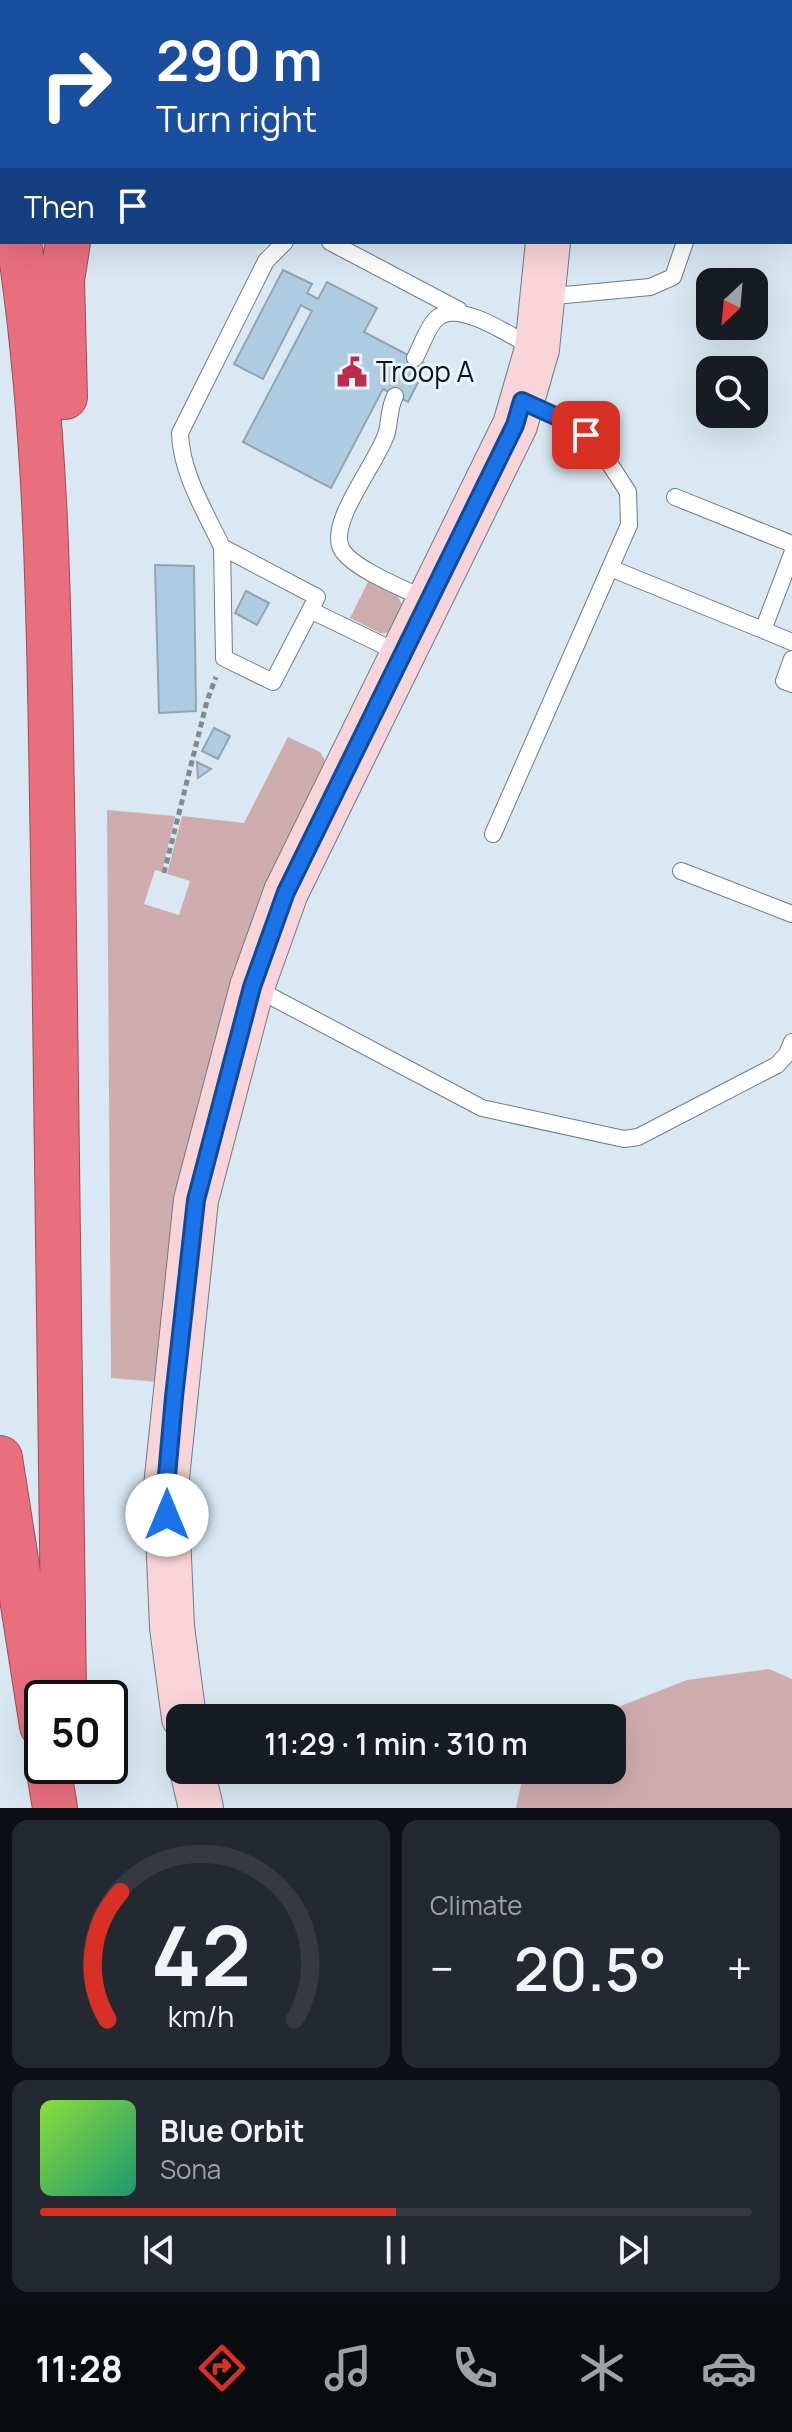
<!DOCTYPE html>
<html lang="en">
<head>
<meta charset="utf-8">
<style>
	body { margin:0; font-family:Manrope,sans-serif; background:#242831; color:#f1f3f6; height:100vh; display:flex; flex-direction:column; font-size:30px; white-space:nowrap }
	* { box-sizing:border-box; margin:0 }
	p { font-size:26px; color:#9ea1a6 }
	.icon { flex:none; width:44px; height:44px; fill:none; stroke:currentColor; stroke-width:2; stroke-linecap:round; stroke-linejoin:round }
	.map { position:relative; height:1808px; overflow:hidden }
	.sheet { display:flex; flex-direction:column; gap:12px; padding:12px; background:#0d0f14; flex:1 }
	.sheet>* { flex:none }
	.guide { position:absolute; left:0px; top:0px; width:792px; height:244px; box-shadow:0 8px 32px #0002; background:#1a4fa0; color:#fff; overflow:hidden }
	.needle { width:52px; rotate:206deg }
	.fabs { position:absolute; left:696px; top:268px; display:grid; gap:16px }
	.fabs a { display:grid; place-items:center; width:72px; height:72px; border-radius:16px; background:#171b24; box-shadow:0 8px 32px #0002; font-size:40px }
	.speed { position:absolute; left:24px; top:1680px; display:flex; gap:16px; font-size:40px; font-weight:700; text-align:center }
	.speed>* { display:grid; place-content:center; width:104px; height:104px; border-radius:50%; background:#171b24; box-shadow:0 8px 32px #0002; line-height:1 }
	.speed .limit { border:4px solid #111; border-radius:12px; background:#fff; color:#111 }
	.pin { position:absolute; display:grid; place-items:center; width:68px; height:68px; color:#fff; margin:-34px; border-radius:16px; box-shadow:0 4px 12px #0006 }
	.me { position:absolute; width:88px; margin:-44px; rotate:0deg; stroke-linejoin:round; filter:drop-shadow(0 0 6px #0008) }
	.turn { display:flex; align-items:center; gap:28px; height:168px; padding:0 24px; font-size:36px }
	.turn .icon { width:104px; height:104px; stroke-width:2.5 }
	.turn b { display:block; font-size:56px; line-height:68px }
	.then { display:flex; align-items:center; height:76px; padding:0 24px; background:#0003; gap:16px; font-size:30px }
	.big { font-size:60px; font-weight:600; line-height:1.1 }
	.sheet .card { flex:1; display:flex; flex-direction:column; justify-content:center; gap:12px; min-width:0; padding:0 28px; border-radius:16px; background:#242831 }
	.sheet .dial { align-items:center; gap:0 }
	.dial svg { height:208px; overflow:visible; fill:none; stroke:#363941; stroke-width:7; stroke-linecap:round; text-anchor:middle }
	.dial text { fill:#f1f3f6; stroke:none }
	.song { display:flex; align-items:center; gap:24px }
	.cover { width:96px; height:96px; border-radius:12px; background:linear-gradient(135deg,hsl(90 70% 55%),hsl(160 70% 35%)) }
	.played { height:8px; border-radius:4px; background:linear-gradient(90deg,#d93025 50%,#363941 50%) }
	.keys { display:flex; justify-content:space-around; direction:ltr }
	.heat { display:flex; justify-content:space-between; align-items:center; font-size:44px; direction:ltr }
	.sheet .tiles { flex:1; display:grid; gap:12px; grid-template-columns:1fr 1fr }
	.card:last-child { grid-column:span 2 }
	.trip { position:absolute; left:166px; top:1704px; width:460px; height:80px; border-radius:16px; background:#171b24; box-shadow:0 8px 32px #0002; font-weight:600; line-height:80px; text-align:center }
	.tab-bar { display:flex; height:128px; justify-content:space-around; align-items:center; background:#090b0e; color:#9ea1a6 }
	.tab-bar .icon { width:56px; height:56px }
	.tab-bar .current { color:#d93025 }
	.tab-bar b { font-size:36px; color:#f1f3f6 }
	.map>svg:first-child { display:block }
	.green { fill:#ceacae }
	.building { fill:#aecce1; stroke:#95a3ae; stroke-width:2 }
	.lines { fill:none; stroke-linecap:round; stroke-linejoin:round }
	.service-casing { stroke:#6e7c86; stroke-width:18 }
	.tertiary-casing { stroke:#6e7c86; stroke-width:42 }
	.secondary-casing { stroke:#6e7c86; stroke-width:46 }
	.motorway-casing { stroke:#9c4e59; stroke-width:46 }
	.path { stroke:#808b92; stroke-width:5; stroke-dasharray:6 4; stroke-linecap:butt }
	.service { stroke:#fff; stroke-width:16 }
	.tertiary { stroke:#fff; stroke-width:40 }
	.secondary { stroke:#f9d4d8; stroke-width:44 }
	.motorway { stroke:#ea6f7e; stroke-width:44 }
	.route-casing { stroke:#114b97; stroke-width:20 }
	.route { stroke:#1a73e8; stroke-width:14 }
	.labels { text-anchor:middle; stroke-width:6; stroke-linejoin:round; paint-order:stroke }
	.poi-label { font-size:28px; fill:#0c1114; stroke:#e8f5fe; text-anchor:start }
</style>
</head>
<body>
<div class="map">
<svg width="792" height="1808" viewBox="0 0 792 1808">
	<rect width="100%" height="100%" fill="#d9e8f3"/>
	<!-- green -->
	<path class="green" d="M368 582 398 597 406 611 389 633H380L350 618Z
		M288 737 320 752 327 763 159 1382 111 1378 107 810 175 816 162 872 155 870 144 904 179 915 190 881 167 874 182 816 244 823Z
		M769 1669 792 1679V1808H516L524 1770H612V1718H590L687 1680Z"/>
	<!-- building -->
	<path class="building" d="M283 270 312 284 307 293 318 299 327 282 377 308 364 332 427 365 408 402 383 389 331 488 243 442 312 311 301 305 263 379 234 364Z
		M155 565 194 566 196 711 159 713Z
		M246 591 269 603 257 625 235 613Z
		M214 728 230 736 218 759 202 751Z
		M197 762 211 769 198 778Z"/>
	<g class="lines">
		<!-- service casing -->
		<g class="service-casing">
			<path id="service" d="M790 95H792
				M330 242 459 310
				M544 297 650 287 673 277 685 242
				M415 358C421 347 427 328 436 319 457 298 513 337 535 349
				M395 396C389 408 390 419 387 432 379 461 326 523 342 550 355 570 405 589 427 600
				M675 497 792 544
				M222 547 317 597 273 682 224 658Z
				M222 547C205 511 181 473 180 433L266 261 285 242
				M610 568 763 630 792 554
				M310 610 401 654
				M763 630 792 642
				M792 659 784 681 792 684
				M493 834 629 525 628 492 606 458 586 435 564 420 523 401
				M681 871 792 914
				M253 987 482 1108 624 1139 638 1137 777 1065 787 1054 792 1042"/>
		</g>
		<!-- tertiary casing -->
		<g class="tertiary-casing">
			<path id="tertiary" d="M675 2 685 0"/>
		</g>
		<!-- secondary casing -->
		<g class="secondary-casing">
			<path id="secondary" d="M506 0V2
				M314 2 324 0
				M0 69H2
				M184 1718 172 1627 166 1487 196 1200 252 987 286 892 515 425 537 349 548 242
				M192 1770 201 1808"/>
		</g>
		<!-- motorway casing -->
		<g class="motorway-casing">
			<path id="motorway" d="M38 0 42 2
				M0 149 2 159
				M19 242C50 445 49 650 53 856 59 1136 62 1417 64 1698
				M65 397 62 280 68 242
				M0 1458 42 1726
				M48 1766 55 1808"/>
		</g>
		<!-- path -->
		<path class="path" d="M164 873 207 701 216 677"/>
		<!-- service -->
		<use href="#service" class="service"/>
		<!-- tertiary -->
		<use href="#tertiary" class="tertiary"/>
		<!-- secondary -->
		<use href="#secondary" class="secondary"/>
		<!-- motorway -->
		<use href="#motorway" class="motorway"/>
	</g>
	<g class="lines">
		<!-- route casing -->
		<g class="route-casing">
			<path id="route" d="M167 1515 166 1487 174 1397 196 1200 252 987 286 892 515 425 522 401 564 420 586 435"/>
		</g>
		<!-- route -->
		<use href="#route" class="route"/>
	</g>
	<!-- icons -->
	<defs>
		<g id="civic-bare" transform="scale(2.4)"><path d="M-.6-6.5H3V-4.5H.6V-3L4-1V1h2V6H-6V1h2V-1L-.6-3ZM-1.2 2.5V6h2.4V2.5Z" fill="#bd2d4b" stroke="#e8f5fe" stroke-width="2.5" paint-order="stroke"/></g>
	</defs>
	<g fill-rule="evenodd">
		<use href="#civic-bare" x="352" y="372"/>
	</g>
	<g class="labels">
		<!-- poi labels -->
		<g class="poi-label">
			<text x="376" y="382">Troop A</text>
		</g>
	</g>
</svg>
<div class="fabs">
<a><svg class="needle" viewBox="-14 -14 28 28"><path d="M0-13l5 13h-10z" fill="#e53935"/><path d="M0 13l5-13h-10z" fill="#9ea1a6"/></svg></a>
<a><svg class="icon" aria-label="search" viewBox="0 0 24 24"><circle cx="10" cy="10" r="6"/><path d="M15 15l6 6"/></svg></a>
</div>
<div class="speed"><div class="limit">50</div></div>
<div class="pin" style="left:586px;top:435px;background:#d93025"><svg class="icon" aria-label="arrive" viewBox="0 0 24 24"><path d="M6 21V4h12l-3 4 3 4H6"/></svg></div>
<svg class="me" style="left:167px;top:1515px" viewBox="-20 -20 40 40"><circle r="19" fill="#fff"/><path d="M0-13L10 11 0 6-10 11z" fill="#1a73e8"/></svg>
<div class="trip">11:29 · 1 min · 310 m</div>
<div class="guide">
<div class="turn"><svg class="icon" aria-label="right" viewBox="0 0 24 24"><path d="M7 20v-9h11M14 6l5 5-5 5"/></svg><div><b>290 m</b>Turn right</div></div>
<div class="then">Then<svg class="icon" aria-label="arrive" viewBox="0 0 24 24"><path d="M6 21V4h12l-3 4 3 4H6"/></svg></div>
</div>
</div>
<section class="sheet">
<div class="tiles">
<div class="card dial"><svg viewBox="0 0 100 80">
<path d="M14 69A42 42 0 1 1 86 69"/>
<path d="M14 69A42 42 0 0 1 19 20" stroke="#d93025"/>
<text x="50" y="56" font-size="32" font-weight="700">42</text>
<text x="50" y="72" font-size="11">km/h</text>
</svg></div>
<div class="card"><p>Climate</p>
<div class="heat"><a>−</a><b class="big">20.5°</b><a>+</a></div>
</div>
<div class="card">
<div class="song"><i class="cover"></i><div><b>Blue Orbit</b><p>Sona</p></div></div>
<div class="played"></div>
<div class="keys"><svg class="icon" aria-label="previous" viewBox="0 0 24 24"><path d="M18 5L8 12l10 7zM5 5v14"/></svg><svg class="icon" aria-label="pause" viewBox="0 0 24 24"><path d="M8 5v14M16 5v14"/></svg><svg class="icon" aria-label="next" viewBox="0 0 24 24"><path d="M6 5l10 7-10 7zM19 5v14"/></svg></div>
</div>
</div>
</section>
<nav class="tab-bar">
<b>11:28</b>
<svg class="icon current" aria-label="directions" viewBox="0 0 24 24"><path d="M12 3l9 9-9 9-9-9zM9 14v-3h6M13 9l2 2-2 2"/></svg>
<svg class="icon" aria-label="music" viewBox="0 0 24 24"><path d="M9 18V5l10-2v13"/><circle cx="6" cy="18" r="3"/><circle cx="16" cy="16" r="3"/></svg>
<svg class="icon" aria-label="phone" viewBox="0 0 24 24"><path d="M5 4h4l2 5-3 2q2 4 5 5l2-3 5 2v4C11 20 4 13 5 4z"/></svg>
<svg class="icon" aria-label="climate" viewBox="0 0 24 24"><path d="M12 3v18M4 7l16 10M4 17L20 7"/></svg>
<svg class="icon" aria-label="car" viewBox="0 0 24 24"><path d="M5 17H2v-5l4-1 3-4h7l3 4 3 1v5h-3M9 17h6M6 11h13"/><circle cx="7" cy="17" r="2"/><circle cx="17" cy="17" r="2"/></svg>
</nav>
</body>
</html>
